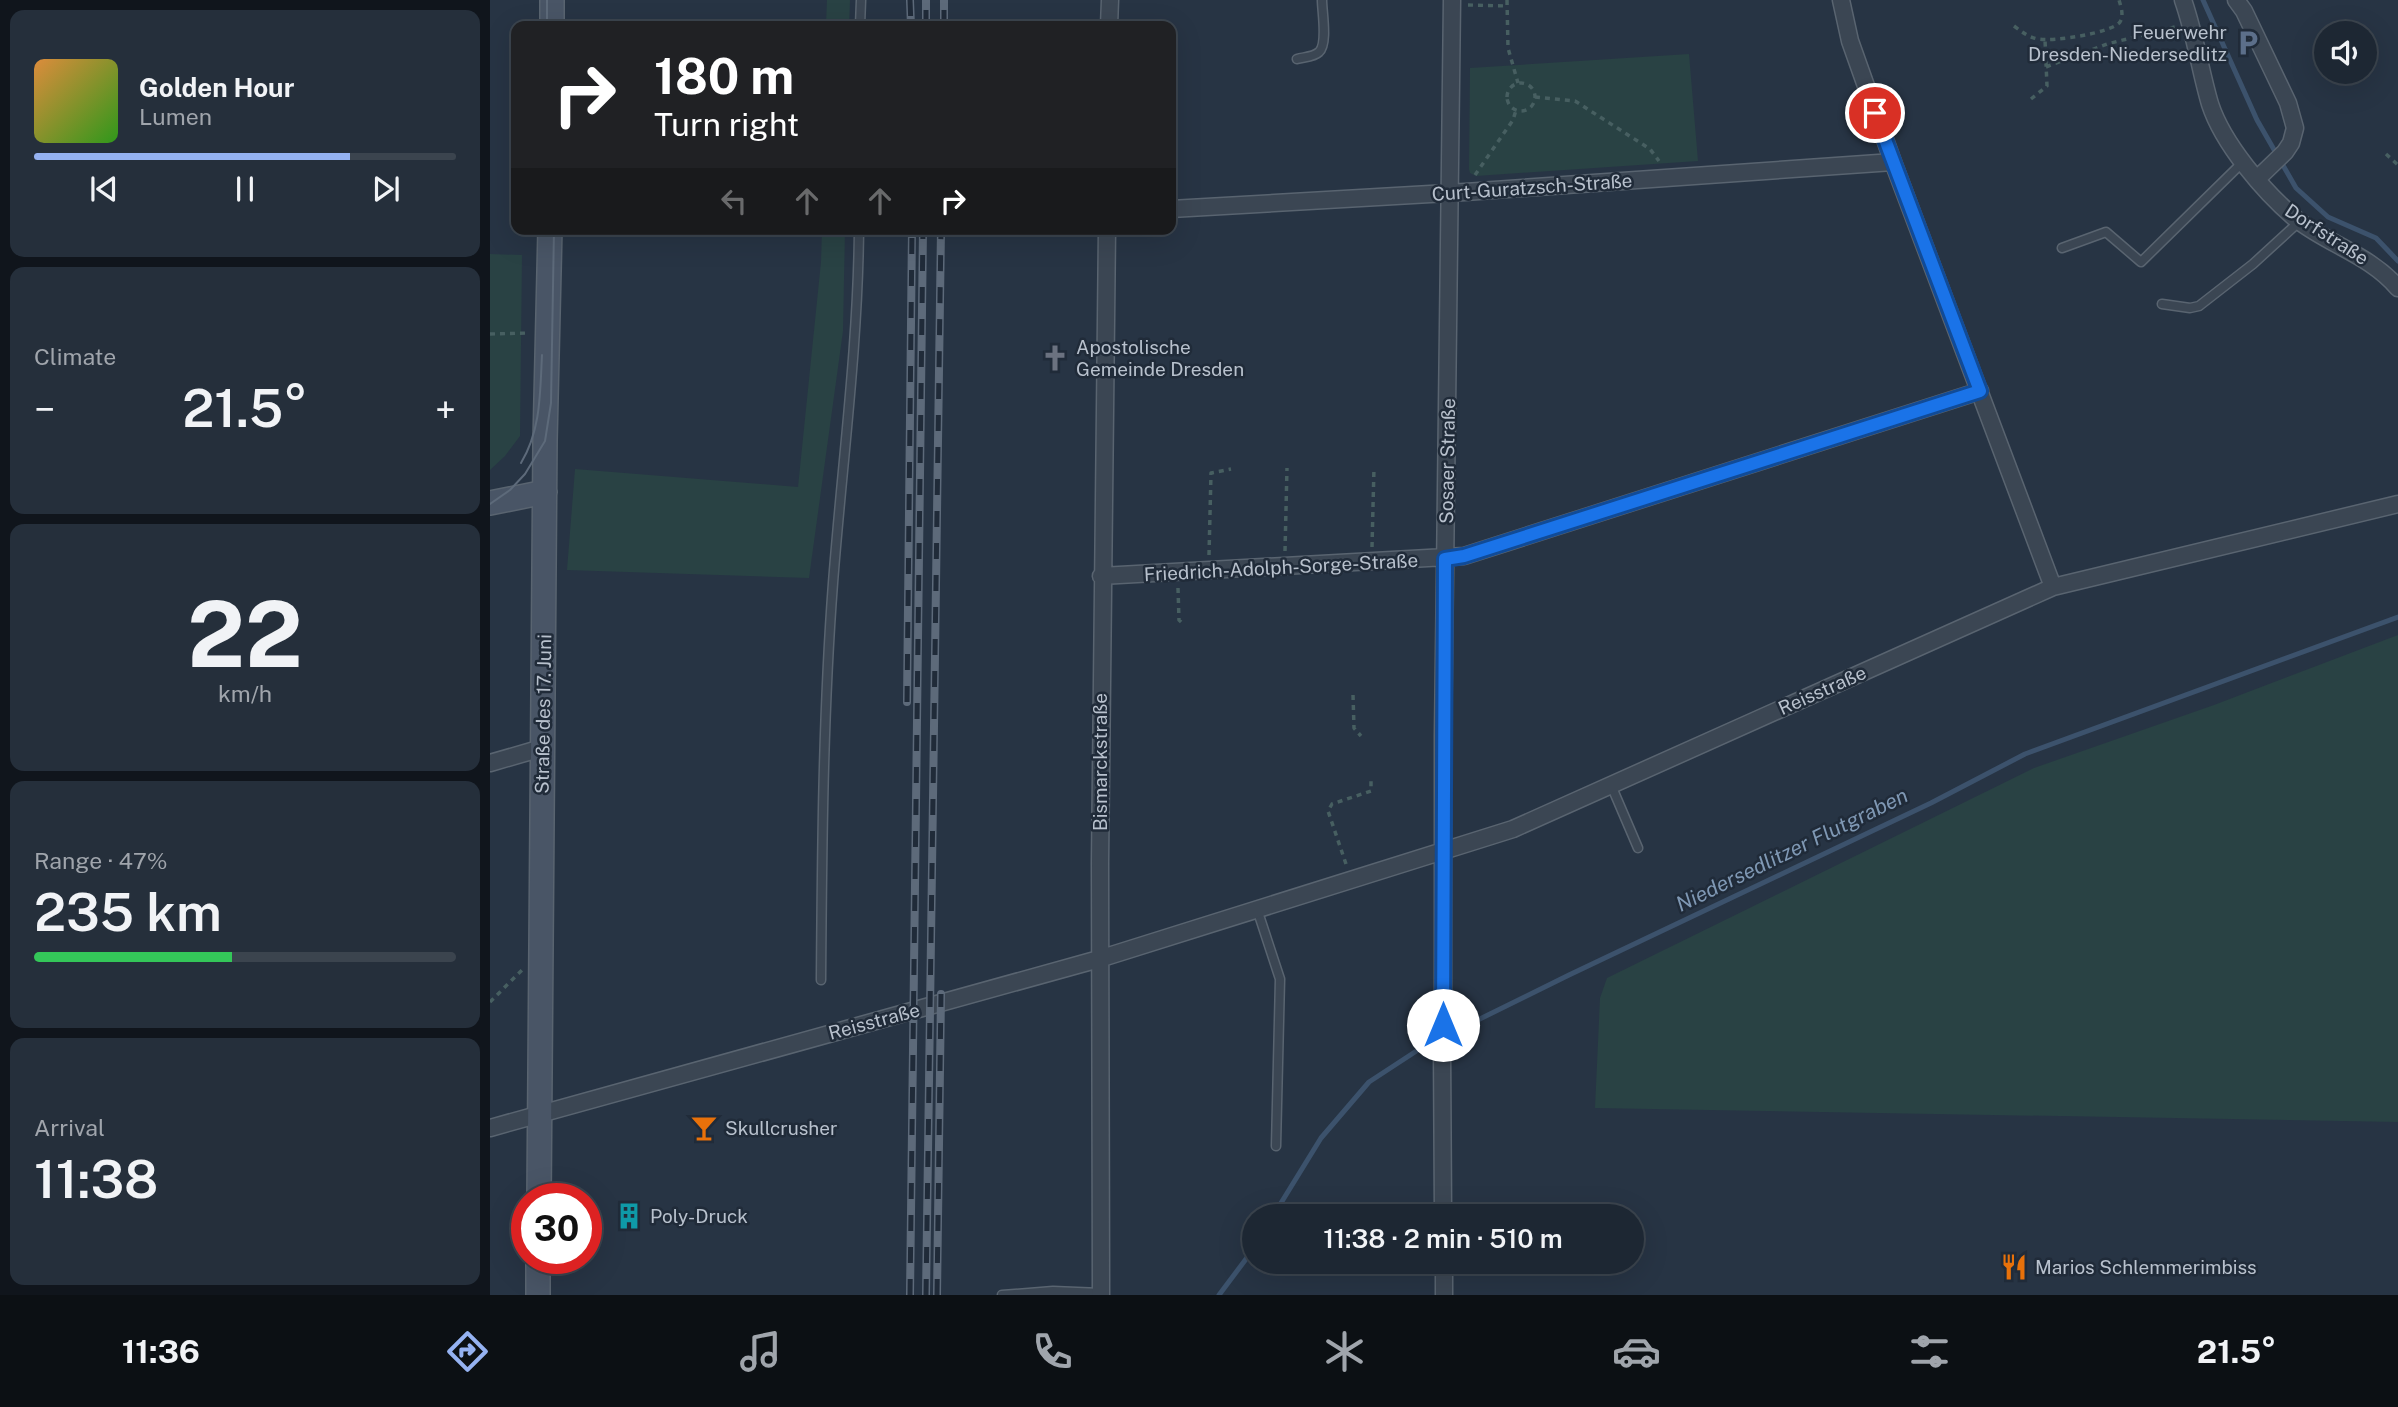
<!DOCTYPE html>
<html lang="en">
<head>
<meta charset="utf-8">
<style>
	body { margin:0; font-family:"Public Sans",sans-serif; background:#252f3b; color:#f1f3f6; height:100vh; display:flex; flex-direction:column; font-size:26px; white-space:nowrap }
	* { box-sizing:border-box; margin:0 }
	p { font-size:23px; color:#a0a5ac }
	.icon { flex:none; width:38px; height:38px; fill:none; stroke:currentColor; stroke-width:2; stroke-linecap:round; stroke-linejoin:round }
	.map { position:relative; flex:1; overflow:hidden }
	.panel { display:flex; flex-direction:column; gap:10px; padding:10px; background:#10151c; width:490px }
	.panel>* { flex:none }
	.guide { position:absolute; left:21px; top:21px; width:665px; height:214px; border-radius:14px; box-shadow:0 7px 28px #0002,0 0 0 2px #3b444e; background:#202124; color:#fff; overflow:hidden }
	.tools { position:absolute; left:1824px; top:21px; display:grid; gap:14px }
	.tools a { display:grid; place-items:center; width:63px; height:63px; border-radius:50%; background:#1d2733; box-shadow:0 7px 28px #0002,0 0 0 2px #3b444e; font-size:35px }
	.speed { position:absolute; left:21px; top:1183px; display:flex; gap:14px; font-size:35px; font-weight:700; text-align:center }
	.speed>* { display:grid; place-content:center; width:91px; height:91px; border-radius:50%; background:#1d2733; box-shadow:0 7px 28px #0002,0 0 0 2px #3b444e; line-height:1 }
	.speed .limit { border:10px solid #d22; background:#fff; color:#111 }
	.pin { position:absolute; display:grid; place-items:center; width:60px; height:60px; color:#fff; margin:-30px; border:4px solid #fff; border-radius:50%; box-shadow:0 2px 7px #0007 }
	.me { position:absolute; width:77px; margin:-38px; rotate:0deg; stroke-linejoin:round; filter:drop-shadow(0 0 5px #0008) }
	.turn { display:flex; align-items:center; gap:24px; height:147px; padding:0 28px; font-size:32px }
	.turn .icon { width:91px; height:91px; stroke-width:2.5 }
	.turn b { display:block; font-size:49px; line-height:60px }
	.lanes { display:flex; align-items:center; height:66px; padding:0 28px; background:#0003; justify-content:center; gap:35px; direction:ltr }
	.lanes .off { opacity:.35 }
	.big { font-size:52px; font-weight:600; line-height:1.1 }
	.panel .tile { flex:1; display:flex; flex-direction:column; justify-content:center; gap:10px; min-width:0; padding:0 24px; border-radius:14px; background:#252f3b }
	.panel .dial { align-items:center; gap:0 }
	.dial b { font-size:91px; line-height:1 }
	.song { display:flex; align-items:center; gap:21px }
	.cover { width:84px; height:84px; border-radius:10px; background:linear-gradient(135deg,hsl(30 70% 55%),hsl(110 70% 35%)) }
	.played { height:7px; border-radius:4px; background:linear-gradient(90deg,#95b2f1 75%,#3b444e 75%) }
	.keys { display:flex; justify-content:space-around; direction:ltr }
	.heat { display:flex; justify-content:space-between; align-items:center; font-size:38px; direction:ltr }
	.charge { height:10px; border-radius:5px; background:linear-gradient(90deg,#34c759 47%,#3b444e 0) }
	.trip { position:absolute; left:752px; top:1204px; width:402px; height:70px; border-radius:35px; background:#1d2733; box-shadow:0 7px 28px #0002,0 0 0 2px #3b444e; font-weight:600; line-height:70px; text-align:center }
	.dock { display:flex; height:112px; justify-content:space-around; align-items:center; background:#0c1014; color:#a0a5ac }
	.dock .icon { width:49px; height:49px }
	.dock .selected { color:#95b2f1 }
	.dock b { font-size:32px; color:#f1f3f6 }
	main { display:flex; flex:1; min-height:0 }
	.map>svg:first-child { display:block }
	.green { fill:#294244 }
	.lines { fill:none; stroke-linecap:round; stroke-linejoin:round }
	.stream { stroke:#3c526c; stroke-width:5 }
	.lane-casing { stroke:#596470; stroke-width:11 }
	.street-casing { stroke:#596470; stroke-width:19 }
	.secondary-casing { stroke:#596470; stroke-width:26 }
	.path { stroke:#475f61; stroke-width:3.5; stroke-dasharray:5 5; stroke-linecap:butt }
	.lane { stroke:#3b4653; stroke-width:8 }
	.street { stroke:#3b4653; stroke-width:16 }
	.secondary { stroke:#495566; stroke-width:23 }
	.tram { stroke:#5d6a7a; stroke-width:2 }
	.rail-casing { stroke:#5d6a7a; stroke-width:8 }
	.rail { stroke:#202b39; stroke-width:5; stroke-dasharray:16; stroke-linecap:butt }
	.route-casing { stroke:#114b97; stroke-width:18 }
	.route { stroke:#1a73e8; stroke-width:12 }
	.labels { text-anchor:middle; stroke-width:5; stroke-linejoin:round; paint-order:stroke }
	.poi-label { font-size:19px; fill:#b8c1cd; stroke:#202b39; text-anchor:start }
	.street-label { font-size:19px; fill:#b8c1cd; stroke:#202b39 }
	.water-label { font-size:21px; font-style:italic; fill:#7f98b4; stroke:#202b39 }
</style>
</head>
<body>
<main>
<section class="panel">
<div class="tile">
<div class="song"><i class="cover"></i><div><b>Golden Hour</b><p>Lumen</p></div></div>
<div class="played"></div>
<div class="keys"><svg class="icon" aria-label="previous" viewBox="0 0 24 24"><path d="M18 5L8 12l10 7zM5 5v14"/></svg><svg class="icon" aria-label="pause" viewBox="0 0 24 24"><path d="M8 5v14M16 5v14"/></svg><svg class="icon" aria-label="next" viewBox="0 0 24 24"><path d="M6 5l10 7-10 7zM19 5v14"/></svg></div>
</div>
<div class="tile"><p>Climate</p>
<div class="heat"><a>−</a><b class="big">21.5°</b><a>+</a></div>
</div>
<div class="tile dial"><b>22</b><p>km/h</p></div>
<div class="tile"><p>Range · 47%</p><b class="big">235 km</b><div class="charge"></div></div>
<div class="tile"><p>Arrival</p><b class="big">11:38</b></div>
</section>
<div class="map">
<svg width="1908" height="1295" viewBox="0 0 1908 1295">
	<rect width="100%" height="100%" fill="#273444"/>
	<!-- green -->
	<path class="green" d="M337 0H360L359 26H336Z
		M1199 54 1208 161 986 176 980 173 979 169 980 68Z
		M332 229H355L353 331 319 578 77 570 85 469 308 487 331 262Z
		M0 254 32 255 30 436 15 456 0 470Z
		M1908 635V1122L1105 1108 1110 998 1117 978 1544 768 1724 705Z"/>
	<g class="lines">
		<!-- stream -->
		<path class="stream" d="M1713 0 1767 120 1806 188 1838 217 1886 238 1908 261
			M783 1216 831 1138 879 1082 931 1048 1079 975 1441 803 1535 754 1908 617
			M729 1295 765 1247"/>
		<!-- lane casing -->
		<g class="lane-casing">
			<path id="lane" d="M370 26 371 0
				M807 59C814 57 824 57 829 52 838 44 832 12 832 0
				M1572 248 1616 232 1651 262 1754 161
				M1672 304 1700 308 1709 306 1763 264 1810 221
				M1121 785 1148 848
				M767 909 790 979 786 1146
				M331 980C332 848 333 715 343 583 352 465 368 348 369 229
				M512 1295 563 1291 611 1293"/>
		</g>
		<!-- street casing -->
		<g class="street-casing">
			<path id="street" d="M1351 0 1360 41 1403 162 1563 587
				M1693 0C1705 34 1710 70 1720 104 1733 144 1774 192 1806 219 1839 245 1880 255 1908 288
				M1746 0 1754 11 1798 103 1805 128 1801 143 1795 152 1767 179
				M619 26 620 0
				M681 209 975 192 1403 162
				M611 576 974 556 1490 391
				M0 763 52 748
				M953 1025V736L962 0
				M952 1048 953 1216
				M0 1128 609 959 1023 829 1563 587 1908 504
				M954 1262V1295
				M611 1295 610 863 617 229"/>
		</g>
		<!-- secondary casing -->
		<g class="secondary-casing">
			<path id="secondary" d="M62 26V0
				M0 503 55 492
				M49 1199 55 441 60 229
				M48 1295V1258"/>
		</g>
		<!-- path -->
		<path class="path" d="M1017 0 1018 48 1028 83
			M978 5 1018 6
			M1524 26C1532 32 1538 37 1548 39 1562 42 1622 33 1630 22 1634 15 1631 7 1629 0
			M1556 67 1617 44 1685 27
			M1017 97a14 14 0 1 1 28 0a14 14 0 1 1-28 0Z
			M1045 97 1085 101 1160 149 1169 161
			M1541 99 1557 86 1555 40
			M1896 154 1908 165
			M985 175 1023 120 1026 110
			M0 334 40 333
			M882 547 884 467
			M795 551 797 468
			M719 555 721 473 741 469
			M688 588 689 620 694 625
			M863 695 864 728 871 736
			M856 864 838 811 842 804 881 791V777
			M0 1002 32 970"/>
		<!-- lane -->
		<use href="#lane" class="lane"/>
		<!-- street -->
		<use href="#street" class="street"/>
		<!-- secondary -->
		<use href="#secondary" class="secondary"/>
		<!-- tram -->
		<path class="tram" d="M57 26V0
			M31 463C51 430 50 393 52 355
			M0 504 20 490 35 474 55 441 61 403 64 229"/>
		<!-- rail casing -->
		<g class="rail-casing">
			<path id="rail" d="M420 0 421 26
				M436 26V0
				M454 26V0
				M417 702 422 229
				M420 1295 433 229
				M436 1295 451 229
				M447 1295 451 994"/>
		</g>
		<!-- rail -->
		<use href="#rail" class="rail"/>
	</g>
	<g class="lines">
		<!-- route casing -->
		<g class="route-casing">
			<path id="route" d="M953 1025 955 559 974 556 1490 391 1385 113"/>
		</g>
		<!-- route -->
		<use href="#route" class="route"/>
	</g>
	<!-- icons -->
	<defs>
		<g id="parking-bare" transform="scale(2.1)"><path d="M-3.5-5.5H1a3.5 3.5 0 0 1 0 7H-1V5.5H-3.5ZM-1-3.4V-.6H.8a1.4 1.4 0 0 0 0-2.8Z" fill="#5c6f8a" stroke="#202b39" stroke-width="2.5" paint-order="stroke"/></g>
		<g id="church-bare" transform="scale(2.1)"><path d="M-1.2-6h2.4v3.5h3.3v2.4h-3.3V6h-2.4V-.1h-3.3v-2.4h3.3Z" fill="#6b7280" stroke="#202b39" stroke-width="2.5" paint-order="stroke"/></g>
		<g id="bar-bare" transform="scale(2.1)"><path d="M-6-5H6L.8 .8V4.5H3.5V6h-7V4.5H-.8V.8Z" fill="#e8710a" stroke="#202b39" stroke-width="2.5" paint-order="stroke"/></g>
		<g id="building-bare" transform="scale(2.1)"><path d="M-4-6H4V6H1V3H-1V6H-4ZM-2.5-4.3h1.7v1.8h-1.7ZM.8-4.3h1.7v1.8H.8ZM-2.5-1h1.7V.8h-1.7ZM.8-1h1.7V.8H.8Z" fill="#0f9aa8" stroke="#202b39" stroke-width="2.5" paint-order="stroke"/></g>
		<g id="restaurant-bare" transform="scale(2.1)"><path d="M-5-6h1v4h1v-4h1v4h1v-4h1v5L-1.5 .5V6h-2V.5L-5-1ZM5-6V6H3V1.5H1.5Q1.5-4 5-6Z" fill="#e8710a" stroke="#202b39" stroke-width="2.5" paint-order="stroke"/></g>
	</defs>
	<g fill-rule="evenodd">
		<use href="#parking-bare" x="1758" y="43"/>
		<use href="#church-bare" x="565" y="358"/>
		<use href="#bar-bare" x="214" y="1128"/>
		<use href="#building-bare" x="139" y="1216"/>
		<use href="#restaurant-bare" x="1524" y="1267"/>
	</g>
	<g class="labels">
		<!-- poi labels -->
		<g class="poi-label">
			<text x="1737" y="39" text-anchor="end">Feuerwehr<tspan x="1737" dy="22">Dresden-Niedersedlitz</tspan></text>
			<text x="586" y="354">Apostolische<tspan x="586" dy="22">Gemeinde Dresden</tspan></text>
			<text x="235" y="1135">Skullcrusher</text>
			<text x="160" y="1223">Poly-Druck</text>
			<text x="1545" y="1274">Marios Schlemmerimbiss</text>
		</g>
		<!-- street labels -->
		<g class="street-label">
			<text transform="translate(1042 187) rotate(-4)" y="7">Curt-Guratzsch-Straße</text>
			<text transform="translate(1837 234) rotate(33)" y="7">Dorfstraße</text>
			<text transform="translate(957 461) rotate(-89)" y="7">Sosaer Straße</text>
			<text transform="translate(791 567) rotate(-3)" y="7">Friedrich-Adolph-Sorge-Straße</text>
			<text transform="translate(1332 690) rotate(-24)" y="7">Reisstraße</text>
			<text transform="translate(53 714) rotate(-89)" y="7">Straße des 17. Juni</text>
			<text transform="translate(610 762) rotate(-90)" y="7">Bismarckstraße</text>
			<text transform="translate(384 1021) rotate(-15)" y="7">Reisstraße</text>
		</g>
		<!-- water labels -->
		<g class="water-label">
			<text transform="translate(1302 850) rotate(-26)" y="7">Niedersedlitzer Flutgraben</text>
		</g>
	</g>
</svg>
<div class="tools">
<a><svg class="icon" aria-label="sound" viewBox="0 0 24 24"><path d="M4 9h4l5-4v14l-5-4H4zM17 9q2 3 0 6"/></svg></a>
</div>
<div class="speed"><div class="limit">30</div></div>
<div class="pin" style="left:1385px;top:113px;background:#d93025"><svg class="icon" aria-label="arrive" viewBox="0 0 24 24"><path d="M6 21V4h12l-3 4 3 4H6"/></svg></div>
<svg class="me" style="left:953px;top:1025px" viewBox="-20 -20 40 40"><circle r="19" fill="#fff"/><path d="M0-13L10 11 0 6-10 11z" fill="#1a73e8"/></svg>
<div class="trip">11:38 · 2 min · 510 m</div>
<div class="guide">
<div class="turn"><svg class="icon" aria-label="right" viewBox="0 0 24 24"><path d="M7 20v-9h11M14 6l5 5-5 5"/></svg><div><b>180 m</b>Turn right</div></div>
<div class="lanes"><svg class="icon off" aria-label="left" viewBox="0 0 24 24"><path d="M17 20v-9H6M10 6l-5 5 5 5"/></svg><svg class="icon off" aria-label="ahead" viewBox="0 0 24 24"><path d="M12 20V5M6 11l6-6 6 6"/></svg><svg class="icon off" aria-label="ahead" viewBox="0 0 24 24"><path d="M12 20V5M6 11l6-6 6 6"/></svg><svg class="icon" aria-label="right" viewBox="0 0 24 24"><path d="M7 20v-9h11M14 6l5 5-5 5"/></svg></div>
</div>
</div>
</main>
<nav class="dock">
<b>11:36</b>
<svg class="icon selected" aria-label="directions" viewBox="0 0 24 24"><path d="M12 3l9 9-9 9-9-9zM9 14v-3h6M13 9l2 2-2 2"/></svg>
<svg class="icon" aria-label="music" viewBox="0 0 24 24"><path d="M9 18V5l10-2v13"/><circle cx="6" cy="18" r="3"/><circle cx="16" cy="16" r="3"/></svg>
<svg class="icon" aria-label="phone" viewBox="0 0 24 24"><path d="M5 4h4l2 5-3 2q2 4 5 5l2-3 5 2v4C11 20 4 13 5 4z"/></svg>
<svg class="icon" aria-label="climate" viewBox="0 0 24 24"><path d="M12 3v18M4 7l16 10M4 17L20 7"/></svg>
<svg class="icon" aria-label="car" viewBox="0 0 24 24"><path d="M5 17H2v-5l4-1 3-4h7l3 4 3 1v5h-3M9 17h6M6 11h13"/><circle cx="7" cy="17" r="2"/><circle cx="17" cy="17" r="2"/></svg>
<svg class="icon" aria-label="filters" viewBox="0 0 24 24"><path d="M4 7h16M4 17h16"/><circle cx="9" cy="7" r="2"/><circle cx="15" cy="17" r="2"/></svg>
<b>21.5°</b>
</nav>
</body>
</html>
